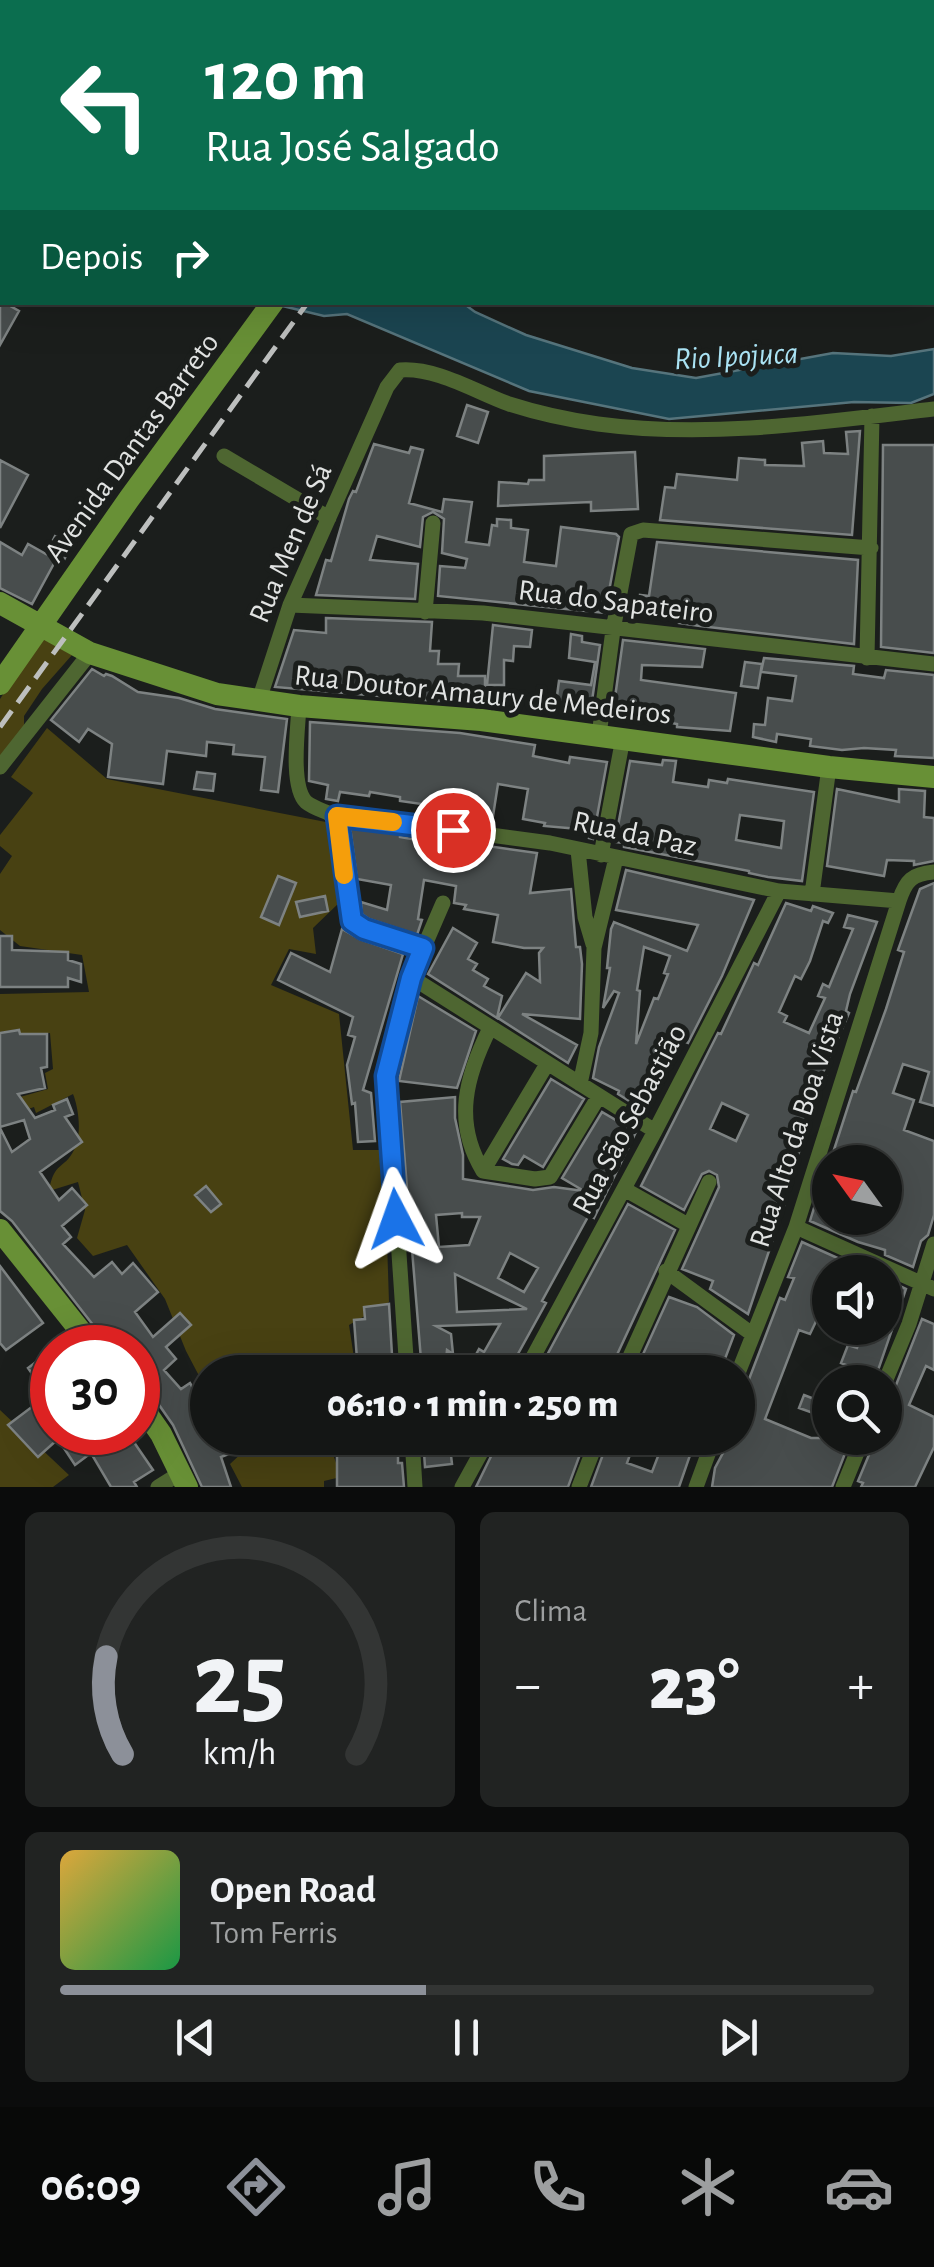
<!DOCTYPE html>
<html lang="pt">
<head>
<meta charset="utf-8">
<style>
	body { margin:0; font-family:"Alegreya Sans",sans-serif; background:#212322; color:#f1f3f6; height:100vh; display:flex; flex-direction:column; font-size:38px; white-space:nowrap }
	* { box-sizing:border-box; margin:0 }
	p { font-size:32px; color:#9d9fa0 }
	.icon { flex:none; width:55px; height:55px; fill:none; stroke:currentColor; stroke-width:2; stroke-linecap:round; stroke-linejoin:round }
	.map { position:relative; height:1487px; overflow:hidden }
	.details { display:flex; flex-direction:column; gap:25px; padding:25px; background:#0b0c0c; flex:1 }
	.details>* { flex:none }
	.hud { position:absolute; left:0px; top:0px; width:935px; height:305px; box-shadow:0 10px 40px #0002,0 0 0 2px #333534; background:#0b6e4f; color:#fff; overflow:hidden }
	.needle { width:65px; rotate:303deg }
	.tools { position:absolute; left:812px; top:1145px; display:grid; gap:20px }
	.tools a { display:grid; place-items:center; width:90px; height:90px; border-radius:50%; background:#141615; box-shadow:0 10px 40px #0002,0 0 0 2px #333534; font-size:50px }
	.speed { position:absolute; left:30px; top:1325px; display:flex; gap:20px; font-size:50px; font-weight:700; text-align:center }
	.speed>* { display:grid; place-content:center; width:130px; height:130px; border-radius:50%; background:#141615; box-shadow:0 10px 40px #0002,0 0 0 2px #333534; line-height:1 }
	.speed .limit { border:15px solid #d22; background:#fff; color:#111 }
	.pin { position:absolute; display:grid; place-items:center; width:85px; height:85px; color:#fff; margin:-42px; border:5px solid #fff; border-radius:50%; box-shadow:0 2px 10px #0007 }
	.me { position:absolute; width:110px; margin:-55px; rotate:356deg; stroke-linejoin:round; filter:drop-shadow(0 0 8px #0008) }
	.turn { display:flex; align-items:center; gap:35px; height:210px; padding:0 40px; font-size:45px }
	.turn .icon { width:130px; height:130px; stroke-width:2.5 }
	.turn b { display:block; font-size:70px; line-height:85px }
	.then { display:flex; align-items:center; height:95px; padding:0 40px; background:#0003; gap:20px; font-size:38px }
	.big { font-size:75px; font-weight:800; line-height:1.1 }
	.details .card { flex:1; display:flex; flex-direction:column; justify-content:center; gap:15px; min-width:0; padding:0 35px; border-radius:15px; background:#212322 }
	.details .dial { align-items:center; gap:0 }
	.dial svg { height:260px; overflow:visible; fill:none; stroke:#333534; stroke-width:7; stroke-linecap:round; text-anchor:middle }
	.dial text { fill:#f1f3f6; stroke:none }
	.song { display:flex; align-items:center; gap:30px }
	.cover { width:120px; height:120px; border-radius:15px; background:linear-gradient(135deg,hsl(40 70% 55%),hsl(140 70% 35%)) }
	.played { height:10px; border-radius:5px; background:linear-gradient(90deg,#8c9099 45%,#333534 45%) }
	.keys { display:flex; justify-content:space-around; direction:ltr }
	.heat { display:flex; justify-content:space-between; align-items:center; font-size:55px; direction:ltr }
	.details .tiles { flex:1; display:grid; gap:25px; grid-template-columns:1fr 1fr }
	.card:last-child { grid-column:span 2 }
	.trip { position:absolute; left:190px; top:1355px; width:565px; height:100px; border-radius:50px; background:#141615; box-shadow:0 10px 40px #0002,0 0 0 2px #333534; font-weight:800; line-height:100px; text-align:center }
	.dock { display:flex; height:160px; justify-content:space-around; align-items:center; background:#080908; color:#9d9fa0 }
	.dock .icon { width:70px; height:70px }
	.dock .current { color:#8c9099 }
	.dock b { font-size:45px; color:#f1f3f6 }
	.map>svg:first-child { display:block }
	.green { fill:#484112 }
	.water { fill:#1b4551; stroke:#56747c; stroke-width:2.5 }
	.building { fill:#484d4d; stroke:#7d8282; stroke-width:2.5; fill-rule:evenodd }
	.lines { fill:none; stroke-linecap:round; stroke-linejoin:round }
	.street { stroke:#4e6631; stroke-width:15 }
	.secondary { stroke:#689036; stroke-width:22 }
	.rail { stroke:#bdbfbe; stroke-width:5; stroke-dasharray:20 10; stroke-linecap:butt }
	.route-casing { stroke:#114b97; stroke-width:25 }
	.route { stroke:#1a73e8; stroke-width:18 }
	.slow { stroke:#f59e0b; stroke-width:18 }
	.labels { text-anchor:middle; stroke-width:10; stroke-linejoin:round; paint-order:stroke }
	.street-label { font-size:30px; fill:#e1e3e2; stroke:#1b1e1c }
	.water-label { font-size:32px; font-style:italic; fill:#aae3f4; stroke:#1b1e1c }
</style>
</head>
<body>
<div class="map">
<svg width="934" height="1487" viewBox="0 0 934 1487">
	<rect width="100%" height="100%" fill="#1b1e1c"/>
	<!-- green -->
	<path class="green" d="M40 637 72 655 42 689 24 716V727L0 756V699Z
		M47 728 107 779 331 823 341 901 313 928 316 954 289 949 271 985 339 1014 353 1150H384L389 1302 349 1325 356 1371 208 1372 207 1391 186 1351 165 1299 127 1245 93 1256 77 1238 85 1210 78 1182 49 1191C54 1161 64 1170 74 1150 82 1135 79 1109 73 1094L36 1113 34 1107 23 1111 20 1097 48 1089 45 1073 53 1069 50 1033 21 1035 19 1029 0 1032V994L89 992 82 955 20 946 0 930V874L12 856 0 846V835L33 793 11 777Z
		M0 1410 69 1475 53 1487H0Z
		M258 1438H312L320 1454 334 1457 337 1466H347L345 1476 324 1481V1487H242L230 1464Z"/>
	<!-- water -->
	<path class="water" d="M270 303H463L475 312 526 335 632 368 696 378 833 353 891 356 934 349V394L911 403 854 402 669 419 529 391 347 314 324 316Z"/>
	<!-- building -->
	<path class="building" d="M0 300 19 311 0 345Z
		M467 405 488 412 478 443 457 436Z
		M860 431 852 535 660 520 665 487 675 488 677 474 737 480 739 458 765 460V465L804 466 802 443 823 441 824 453 848 454 846 432Z
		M374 444 409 453 411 447 423 450 409 503 442 512 444 499 472 502 466 542 489 545 492 525 497 526V519L511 520V528L528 530 524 562 556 566 561 527 616 534 619 537 605 613 438 596 440 566 465 568 467 559 442 553 444 519 433 512 423 517 420 547 377 536 370 560 418 564 415 599 316 595 326 560 331 561 349 499 353 491 356 492Z
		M883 445H934V653L881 647Z
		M635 452 638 509 591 511V502L498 506 499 482 528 484 529 480H544V456Z
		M0 460 28 475 0 528Z
		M74 515 84 520 63 562 57 558 32 604 0 588V542L22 555 28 544 46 554 55 536 62 539Z
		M657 542 858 560 854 644 700 626 679 623 681 612 639 608 640 595 649 596Z
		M326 618 432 622 430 651H439L438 664H459L458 676H485V690H458L457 700 437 701 275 687 294 630 326 633Z
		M493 625 532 630 530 647 514 646 513 661 504 660V685H487Z
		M571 634 582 636V642L600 645 591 708 556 703 559 681 591 685 595 662 569 658Z
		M623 640 705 649 702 667 642 665 641 680 736 693 730 731 677 727V724L613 712Z
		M764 658 854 666 853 674 884 678 886 670 934 675V758L895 756 896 750 864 748 842 750 810 746 811 739 777 734 776 742 753 737 754 724 765 725 768 698 792 701 796 676 761 672Z
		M745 662 762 664 758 688 741 686Z
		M92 669 104 676 106 674 112 676 138 692 179 698 215 709 287 719 278 792 261 790 265 757 233 754 234 745 207 742 206 756 167 751 163 784 108 777 112 744 88 729 79 742 51 720Z
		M310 722 460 733 535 745 533 756 569 763 570 757 607 762 593 839 589 838 590 830 544 826 545 823 523 819 528 789 498 784 493 816 455 810V813L442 812 443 807 400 801V797L370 792 369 796 340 792 338 801 326 799 328 785 309 781Z
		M663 760 676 761 673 782 708 787 709 780 727 783 728 779 814 792 802 881 768 877 749 873V871L624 847V843L615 842 630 761 662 765ZM740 815 784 821 781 848 736 840Z
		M197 772 215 774 213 791 194 789Z
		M837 789 899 802V789L925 791 924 817 934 818V861L914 865V861L887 860 884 876 827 866Z
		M350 827 400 834V837L423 841 424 837 537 853 530 893 571 889 576 947H580L582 964 580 1019 522 1014 577 1045 568 1063 498 1018 526 973 540 982 539 953 543 948H524L493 942 498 915 464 909 466 905 454 903 456 886 424 880 418 919 422 920 417 935 369 919 362 914 361 902 387 910 391 885 357 879Z
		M626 870 754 900 722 976 688 1043 675 1038 645 1111 618 1094 619 1091 593 1078 599 1047 619 993 614 991 603 1008 610 968H607L611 929 614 922 687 951 698 925 616 910ZM644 947 670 956 664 973 668 974 658 999 654 998 636 1044 640 991 637 990Z
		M278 876 296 883 279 925 261 917Z
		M934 883V1106L920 1102 929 1072 903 1064 893 1093 914 1100 904 1130 934 1141V1215L928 1235 921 1241 913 1267 885 1255V1250L858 1242 810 1221 829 1159 830 1218H885V1181L892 1162H830L853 1091 856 1092 886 1009 904 952 898 950 920 889Z
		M325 896 328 911 300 917 296 902Z
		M786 903 811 911 813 906 833 913 828 923 823 921 810 961 801 979 795 976 779 1012 787 1016 784 1022 809 1033 825 998 818 996 823 984 829 987 853 929 844 927 848 915 877 922 850 994 846 1011 849 1013 822 1075 826 1076 799 1136 805 1138 777 1204 784 1206 748 1314 710 1289 713 1281 682 1269 719 1187 717 1175 709 1171 702 1174 684 1210 641 1186 718 1033 721 1034 754 963 758 965ZM722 1103 748 1115 736 1141 710 1129Z
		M453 928 477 943 468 959 477 964 473 970 488 979 484 986 502 996 497 1018 428 974Z
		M342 929 360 939 403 954 363 1090 371 1093 375 1141 358 1142 355 1103 352 1104 347 1065 355 1037 348 1035 353 1017 278 980 291 953 330 972Z
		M0 936H12V950L68 952V960L81 964V982L68 978V987H0Z
		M418 996 476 1031 457 1088 399 1081Z
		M19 1030 20 1034H47V1067L41 1068 45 1088 18 1094 35 1118 55 1110 53 1105 67 1099 73 1114 65 1117 82 1142 40 1172 59 1200 72 1188 87 1205 62 1226 71 1237 63 1244 94 1277 112 1262 122 1274 133 1263 158 1292 135 1312 153 1337 180 1313 191 1325 166 1347 176 1359 164 1370 181 1389 190 1383 196 1393 193 1395 208 1418V1438H269L221 1457 231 1487H202L173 1425 150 1392 138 1383V1348H111L12 1221 0 1211V1128L12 1152 30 1139 24 1120 0 1127V1033Z
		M551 1079 584 1099 543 1167 524 1156 518 1165 512 1164 503 1159Z
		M455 1097V1118L463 1155V1179L533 1190 554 1187 584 1191 562 1178 602 1112 636 1132 594 1218 589 1215 542 1301 546 1303 508 1372H488L471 1364 479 1349 484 1352 500 1324 436 1326 451 1334 453 1354 447 1350 445 1372H422L400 1102ZM462 1213V1217H480L469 1245 439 1247 436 1215ZM510 1253 538 1268 524 1292 498 1278ZM455 1274 527 1309 457 1312Z
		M206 1186 221 1204 211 1212 195 1195Z
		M628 1204 675 1230 609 1372H538Z
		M802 1242 851 1264 849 1272H830V1289L820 1313 810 1334 799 1330 765 1419 811 1438H851L832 1487H712L715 1468 731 1438H738V1408L780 1298 785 1300 794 1278 788 1277Z
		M0 1266 43 1323 6 1350 0 1343Z
		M885 1279 906 1289 874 1382 842 1380 846 1365 841 1363 848 1345 857 1348 864 1328H885Z
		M669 1297 697 1307 734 1335 720 1372H635Z
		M389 1304 393 1372H358L354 1320 365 1319 364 1307Z
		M922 1319 934 1324V1370L926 1366 909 1405 934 1417V1447L915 1487H861L863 1483 858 1481 876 1438 885 1443V1413Z
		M52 1350V1402L28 1368Z
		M804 1395 830 1405V1419L799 1408Z
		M37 1403 52 1416V1432H127L153 1470 134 1482 137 1487H111L91 1453 75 1465 58 1439 38 1457 8 1425Z
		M337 1438H398V1463H402L404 1487H337Z
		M423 1438H449L452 1464 425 1467Z
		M500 1438H586L568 1487H476Z
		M609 1438H636L627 1463 652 1472 665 1438H696L679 1487H591Z"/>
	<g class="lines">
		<!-- street -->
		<path class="street" d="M243 0 248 2
			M16 2 17 0
			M277 2V0
			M379 2 380 0
			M518 2 520 0
			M709 2 711 0
			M834 2 835 0
			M0 35 2 31
			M932 45 934 42
			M932 124H934
			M224 456 329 518
			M290 605 483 613 934 664
			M425 612 433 523
			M867 658 872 416
			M259 700 290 605 387 387 400 370C436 367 476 392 509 404 537 413 569 420 598 424 709 439 824 422 934 409
			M299 706C298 728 290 786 306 802 312 807 321 810 328 813L550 843 779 891 899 901C906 880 912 874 934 872
			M599 735 613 630 631 534 643 530 871 548
			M0 767 90 653
			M337 815 352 921 364 929 423 949
			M578 850 585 917 593 944
			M601 855 623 738
			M812 894 829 767
			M411 977 655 1131
			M580 1084 591 1033 594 948 616 858
			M483 1171 535 1179 550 1177 599 1096
			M483 1171C453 1122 466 1076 490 1028
			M483 1171 547 1064
			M624 1189 688 1225
			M796 1227 934 1289
			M666 1271 752 1334
			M407 1372 387 1076 411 977 443 903
			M525 1372 655 1131 779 891
			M623 1372 709 1182
			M738 1373 796 1227 899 901
			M885 1382 909 1324 934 1244
			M412 1438 415 1487
			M158 1487 182 1472
			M462 1487 489 1438
			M579 1487 598 1438
			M696 1487 714 1438
			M843 1487 863 1438"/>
		<!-- secondary -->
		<path class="secondary" d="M545 2 548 0
			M0 603 90 653 217 694 299 706 481 720 829 767 934 777
			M0 684 129 499 273 302
			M0 1230 94 1348
			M138 1401 161 1434 187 1487"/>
		<!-- rail -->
		<path class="rail" d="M531 2 533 0
			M0 727 308 302"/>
	</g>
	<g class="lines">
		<!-- route casing -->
		<g class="route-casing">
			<path id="route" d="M396 1219 386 1076 411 978 423 948 364 929 352 921 337 816 453 830"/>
		</g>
		<!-- route -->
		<use href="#route" class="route"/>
		<!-- slow -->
		<path class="slow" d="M344 875 337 816 393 822"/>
	</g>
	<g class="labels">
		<!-- street labels -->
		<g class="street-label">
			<text transform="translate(131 447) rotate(-54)" y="10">Avenida Dantas Barreto</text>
			<text transform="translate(290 543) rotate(-67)" y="10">Rua Men de Sá</text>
			<text transform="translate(616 601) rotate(7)" y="10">Rua do Sapateiro</text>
			<text transform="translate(483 694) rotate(6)" y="10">Rua Doutor Amaury de Medeiros</text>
			<text transform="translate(635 833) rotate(12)" y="10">Rua da Paz</text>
			<text transform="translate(629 1119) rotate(-62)" y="10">Rua São Sebastião</text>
			<text transform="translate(796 1129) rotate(-72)" y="10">Rua Alto da Boa Vista</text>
		</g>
		<!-- water labels -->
		<g class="water-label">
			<text transform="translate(736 355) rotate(-3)" y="11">Rio Ipojuca</text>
		</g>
	</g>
</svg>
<div class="tools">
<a><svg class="needle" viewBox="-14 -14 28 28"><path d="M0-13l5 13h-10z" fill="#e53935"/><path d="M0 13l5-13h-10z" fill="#9d9fa0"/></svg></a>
<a><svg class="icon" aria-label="sound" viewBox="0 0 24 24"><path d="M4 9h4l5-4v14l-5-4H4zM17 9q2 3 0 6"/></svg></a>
<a><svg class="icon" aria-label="search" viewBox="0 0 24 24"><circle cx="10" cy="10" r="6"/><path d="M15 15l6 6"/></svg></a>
</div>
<div class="speed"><div class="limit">30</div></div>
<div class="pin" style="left:453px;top:830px;background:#d93025"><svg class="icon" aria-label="arrive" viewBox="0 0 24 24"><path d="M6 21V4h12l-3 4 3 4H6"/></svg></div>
<svg class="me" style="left:396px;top:1219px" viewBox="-20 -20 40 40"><path d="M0-17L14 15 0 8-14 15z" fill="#1a73e8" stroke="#fff" stroke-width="4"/></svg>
<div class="trip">06:10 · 1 min · 250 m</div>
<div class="hud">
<div class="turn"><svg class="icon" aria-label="left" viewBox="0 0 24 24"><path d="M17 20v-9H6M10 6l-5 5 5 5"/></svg><div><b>120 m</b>Rua José Salgado</div></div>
<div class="then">Depois<svg class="icon" aria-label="right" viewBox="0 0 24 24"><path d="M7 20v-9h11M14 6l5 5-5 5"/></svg></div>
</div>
</div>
<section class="details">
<div class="tiles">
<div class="card dial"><svg viewBox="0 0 100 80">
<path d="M14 69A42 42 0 1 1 86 69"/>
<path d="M14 69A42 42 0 0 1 9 39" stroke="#8c9099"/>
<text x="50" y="56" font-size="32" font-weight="700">25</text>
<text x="50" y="72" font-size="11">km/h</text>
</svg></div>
<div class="card"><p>Clima</p>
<div class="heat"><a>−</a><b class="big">23°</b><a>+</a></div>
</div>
<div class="card">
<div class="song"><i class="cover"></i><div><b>Open Road</b><p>Tom Ferris</p></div></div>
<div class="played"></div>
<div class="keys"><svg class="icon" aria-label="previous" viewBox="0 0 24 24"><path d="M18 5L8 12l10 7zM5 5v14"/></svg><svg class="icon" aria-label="pause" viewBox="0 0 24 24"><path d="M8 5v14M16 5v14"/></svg><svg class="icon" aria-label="next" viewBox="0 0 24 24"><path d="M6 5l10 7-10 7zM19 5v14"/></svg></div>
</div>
</div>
</section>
<nav class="dock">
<b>06:09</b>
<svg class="icon current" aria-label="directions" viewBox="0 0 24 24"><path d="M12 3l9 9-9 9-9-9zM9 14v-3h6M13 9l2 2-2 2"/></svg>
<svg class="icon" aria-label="music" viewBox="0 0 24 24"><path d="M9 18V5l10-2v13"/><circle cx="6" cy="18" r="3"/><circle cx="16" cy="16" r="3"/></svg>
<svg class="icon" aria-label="phone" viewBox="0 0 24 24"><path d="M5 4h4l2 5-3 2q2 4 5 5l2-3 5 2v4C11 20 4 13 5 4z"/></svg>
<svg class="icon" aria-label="climate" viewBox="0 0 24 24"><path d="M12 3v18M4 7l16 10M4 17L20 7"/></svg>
<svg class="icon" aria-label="car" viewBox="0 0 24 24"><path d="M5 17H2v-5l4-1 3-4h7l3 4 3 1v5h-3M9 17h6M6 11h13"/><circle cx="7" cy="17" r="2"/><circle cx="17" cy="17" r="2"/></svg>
</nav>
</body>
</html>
